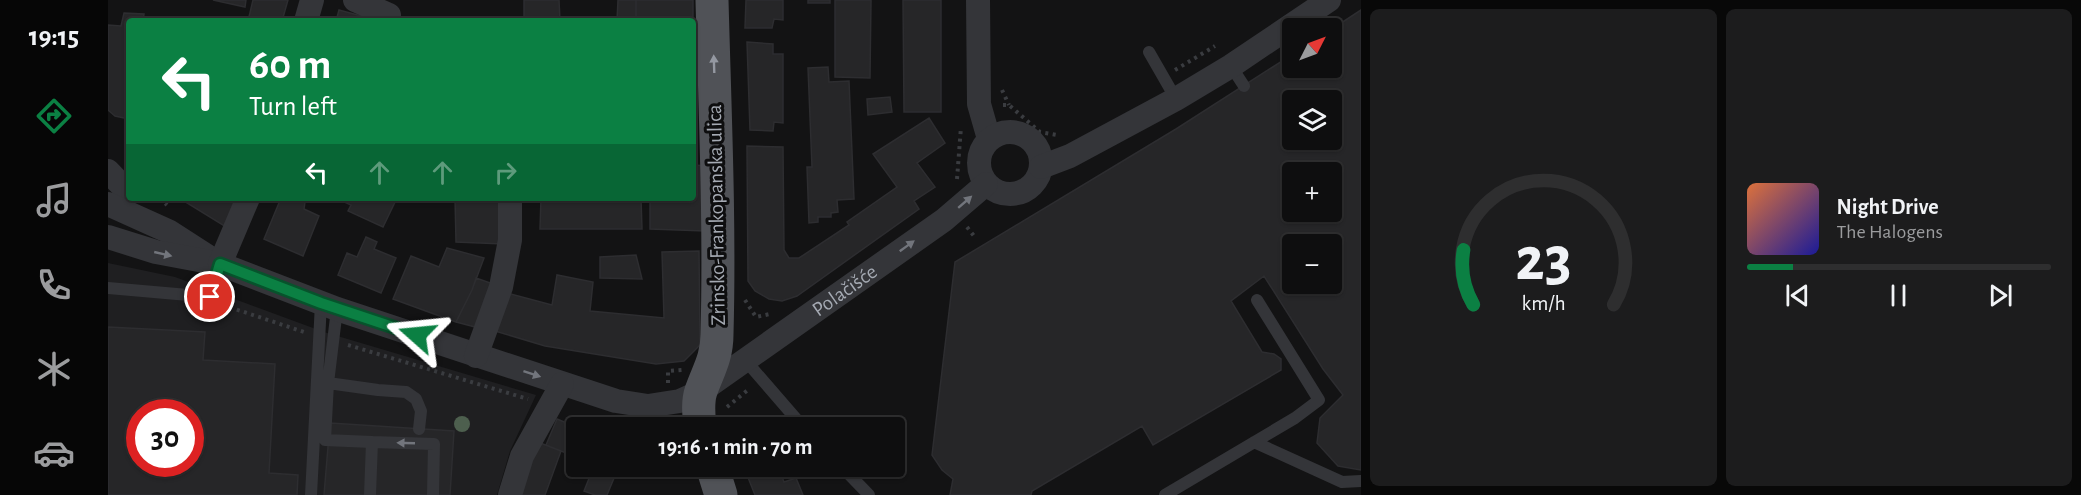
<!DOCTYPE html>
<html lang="en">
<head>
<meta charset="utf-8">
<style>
	body { margin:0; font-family:"Alegreya Sans",sans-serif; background:#1c1c1d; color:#f1f3f6; height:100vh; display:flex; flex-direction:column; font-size:22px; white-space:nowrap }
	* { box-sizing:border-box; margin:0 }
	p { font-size:20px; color:#9b9c9e }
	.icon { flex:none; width:33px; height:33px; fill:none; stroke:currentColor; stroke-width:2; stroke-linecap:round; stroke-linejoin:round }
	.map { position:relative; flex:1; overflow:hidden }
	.details { display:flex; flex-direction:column; gap:9px; padding:9px; background:#080808; width:720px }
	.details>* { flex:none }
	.top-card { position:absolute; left:18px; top:18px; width:570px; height:183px; border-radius:6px; box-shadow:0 2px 4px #0004,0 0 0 2px #2e2e2f; background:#0b8043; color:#fff; overflow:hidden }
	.needle { width:39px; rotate:48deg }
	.controls { position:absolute; left:1174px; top:18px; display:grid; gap:12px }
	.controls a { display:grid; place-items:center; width:60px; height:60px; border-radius:6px; background:#0e0e0f; box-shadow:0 2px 4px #0004,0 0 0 2px #2e2e2f; font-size:30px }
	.speed { position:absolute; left:18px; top:399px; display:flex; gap:12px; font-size:30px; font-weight:700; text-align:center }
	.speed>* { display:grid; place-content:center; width:78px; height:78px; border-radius:50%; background:#0e0e0f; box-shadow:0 2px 4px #0004,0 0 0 2px #2e2e2f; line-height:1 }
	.speed .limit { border:9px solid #d22; background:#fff; color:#111 }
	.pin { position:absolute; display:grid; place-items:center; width:51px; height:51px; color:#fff; margin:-26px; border:3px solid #fff; border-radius:50%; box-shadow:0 2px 6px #0007 }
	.me { position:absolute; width:66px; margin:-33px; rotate:288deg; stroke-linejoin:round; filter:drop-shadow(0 0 4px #0008) }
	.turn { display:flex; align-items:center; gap:21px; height:126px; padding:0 24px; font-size:27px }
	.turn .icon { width:78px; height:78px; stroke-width:2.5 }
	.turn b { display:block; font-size:42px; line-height:51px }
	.lanes { display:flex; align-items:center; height:57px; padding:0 24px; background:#0003; justify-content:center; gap:30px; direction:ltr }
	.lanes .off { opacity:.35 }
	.details .card { flex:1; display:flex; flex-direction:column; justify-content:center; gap:9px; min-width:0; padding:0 21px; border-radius:9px; background:#1c1c1d }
	.details .dial { align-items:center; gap:0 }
	.dial svg { height:156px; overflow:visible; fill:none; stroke:#2e2e2f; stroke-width:7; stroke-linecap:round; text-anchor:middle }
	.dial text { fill:#f1f3f6; stroke:none }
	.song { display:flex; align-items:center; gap:18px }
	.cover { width:72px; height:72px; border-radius:9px; background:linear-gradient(135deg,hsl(20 70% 55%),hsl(240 70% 35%)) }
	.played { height:6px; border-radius:3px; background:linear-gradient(90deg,#0b8043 15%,#2e2e2f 15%) }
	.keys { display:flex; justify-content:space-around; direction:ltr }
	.details .tiles { flex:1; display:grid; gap:9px; grid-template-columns:repeat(2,1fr) }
	.trip { position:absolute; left:458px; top:417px; width:339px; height:60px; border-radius:6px; background:#0e0e0f; box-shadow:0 2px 4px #0004,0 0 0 2px #2e2e2f; font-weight:600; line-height:60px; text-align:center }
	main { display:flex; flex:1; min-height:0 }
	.menu { display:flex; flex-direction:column; width:108px; justify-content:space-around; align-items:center; background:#060606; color:#9b9c9e }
	.menu .icon { width:42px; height:42px }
	.menu .active { color:#0b8043 }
	.menu b { font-size:27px; color:#f1f3f6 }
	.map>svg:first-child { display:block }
	.built { fill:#1f1f21; fill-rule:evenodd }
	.building { fill:#262628; stroke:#2d2d30; stroke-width:1.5; fill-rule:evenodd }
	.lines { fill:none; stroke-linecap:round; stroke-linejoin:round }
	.path { stroke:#3a3c40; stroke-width:4; stroke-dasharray:3 4.5; stroke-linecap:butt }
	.service { stroke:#343539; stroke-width:12 }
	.minor { stroke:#343539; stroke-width:24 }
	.primary { stroke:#505257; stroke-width:33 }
	.tree { fill:#4d5f4e }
	.oneway { fill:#9498a1 }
	.oneway2 { fill:#72757c }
	.route-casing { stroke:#07532c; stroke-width:15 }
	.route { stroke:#0b8043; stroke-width:10 }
	.labels { text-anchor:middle; stroke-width:6; stroke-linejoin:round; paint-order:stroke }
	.street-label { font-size:21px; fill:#a5aab3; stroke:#0e0e0f }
</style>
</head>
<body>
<main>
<nav class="menu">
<b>19:15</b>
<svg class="icon active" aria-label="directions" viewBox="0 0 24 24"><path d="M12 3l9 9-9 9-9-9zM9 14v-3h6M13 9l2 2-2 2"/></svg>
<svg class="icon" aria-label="music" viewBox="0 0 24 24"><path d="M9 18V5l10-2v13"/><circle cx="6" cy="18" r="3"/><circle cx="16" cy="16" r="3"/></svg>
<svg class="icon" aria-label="phone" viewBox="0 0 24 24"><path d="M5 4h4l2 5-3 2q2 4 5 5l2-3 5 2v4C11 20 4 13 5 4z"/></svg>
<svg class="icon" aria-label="climate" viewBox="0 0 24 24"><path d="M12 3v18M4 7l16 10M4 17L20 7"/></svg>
<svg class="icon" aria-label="car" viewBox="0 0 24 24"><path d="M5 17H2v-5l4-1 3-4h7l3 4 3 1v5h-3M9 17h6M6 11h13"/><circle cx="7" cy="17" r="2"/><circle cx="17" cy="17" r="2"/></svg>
</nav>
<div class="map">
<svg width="1253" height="495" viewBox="0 0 1253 495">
	<rect width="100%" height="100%" fill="#131314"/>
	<!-- built -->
	<path class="built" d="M0 263 67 277 216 332 428 395 402 451 389 495H0ZM32 412H82V464H32Z"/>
	<!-- building -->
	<path class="building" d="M105 0H138L137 7Z
		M145 0H180L174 21H140Z
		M416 0H451L452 21H416Z
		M510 0H528V21H509Z
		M528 0H585V21H528Z
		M638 0H675V20L666 19 664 28H637Z
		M700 0H722V3H700Z
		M727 0H763L762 78 727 77Z
		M795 0H833V112H796Z
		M231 10 257 17 261 21H228Z
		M1253 10V470L1230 466 1209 443 1212 418 1235 395 1215 369 1156 276 1123 301 1154 352 1166 354 1173 359V370L1045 445 1034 426 924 491 923 495H842L845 479 834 470 824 455 847 262 1068 129 1185 54V68H1224V29ZM1185 100H1224V140H1185ZM1185 172H1224V212H1185ZM1185 244H1224V284H1185Z
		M16 13 36 14 35 21H21V119L7 116 0 110V25L13 26Z
		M639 42 665 44V54H675V123L666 122 665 131 642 130Z
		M720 67 721 82 741 81 746 199 729 200 730 212 723 213V217H710V222L701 223 699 167H704L700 68Z
		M782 97 784 112 760 115 759 99Z
		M821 118 837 143 809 163 827 187 806 201 811 209 689 296 674 301 661 299 647 291 640 281 639 146 675 147 676 250 681 258H691L741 225 739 222 789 187 765 154Z
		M585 165 599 166 597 231 542 229V198H585Z
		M71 198H131L118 227Z
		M173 198H186L197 202 196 209 211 216 195 256 156 239Z
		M228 198H289L275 227 240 211 243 205Z
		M347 198H395V244L348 242Z
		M433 198H533L534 229H432Z
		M258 237 269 242 266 249 288 258 273 293 230 275 239 253 249 257Z
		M339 248 376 258 364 290 348 322 285 299 303 256 331 267Z
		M591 251 592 345 576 361 548 364 437 346 387 331 399 293 444 305 449 275 485 282 482 311 556 318 554 252Z
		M528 255 534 279 492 278V257Z
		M368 278 385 284 371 328 348 322 364 290Z
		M0 327 97 332 95 360 167 364 161 473 190 475 189 495H0ZM32 412H82V464H32Z
		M449 419 471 428H468V457L438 445Z
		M670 419 677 428H625L629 421Z
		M222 423 346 431 342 495H216Z
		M427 441 453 451 437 495H407Z
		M486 466H511L499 495H487L476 491Z
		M646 466H670L676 482 688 478 695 495H647L637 470Z"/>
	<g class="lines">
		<!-- path -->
		<path class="path" d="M1067 70 1107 46
			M894 90 901 105
			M895 105H901L932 132 949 135
			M849 179 853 127
			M52 198 59 205
			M859 227 866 236
			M637 300 648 317 662 314
			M116 303 118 306 196 332
			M240 345 420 399
			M560 383V371L574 370
			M619 407 641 389"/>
		<!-- service -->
		<path class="service" d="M1041 52 1068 99
			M1123 66 1136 86
			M0 288 103 297 112 264
			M229 309 220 383 217 440 264 442
			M638 361 696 428
			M220 383 270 390 298 392 308 399 313 411 311 429
			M1146 442 1234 482 1253 481
			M733 466 761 495
			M203 495 213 303
			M262 495 264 442 326 444 325 495
			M1057 495 1187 418 1211 400 1149 300"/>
		<!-- minor -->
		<g class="minor">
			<path d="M247 0 281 15"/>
			<path d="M870 0 871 104 881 139"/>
			<path d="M198 21 204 0"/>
			<circle cx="902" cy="163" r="31"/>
			<path d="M933 167 962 156 1068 99 1123 66 1221 0"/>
			<path d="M0 171 21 193"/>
			<path d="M0 204 62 232 107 261"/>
			<path id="s1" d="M0 237 48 252 112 264 229 309 508 401 540 406 572 401 592 392 836 220 878 184"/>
			<path d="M112 264 140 198"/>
			<path d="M368 356 393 287 402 240V198"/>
			<path d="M402 495 414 456 454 384"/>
		</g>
		<!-- primary -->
		<path class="primary" d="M592 428C591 416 589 403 593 391 600 371 609 358 609 334 612 223 607 112 604 0
			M604 466 613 495"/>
	</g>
	<!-- trees -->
	<circle class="tree" cx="354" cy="424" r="8"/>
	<!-- one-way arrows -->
	<defs><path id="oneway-solid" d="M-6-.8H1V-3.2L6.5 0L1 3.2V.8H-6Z" transform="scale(1.5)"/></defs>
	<use class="oneway" href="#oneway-solid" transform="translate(606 64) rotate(-92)"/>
	<g class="oneway2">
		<use href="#oneway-solid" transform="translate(857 202) rotate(-41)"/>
		<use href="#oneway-solid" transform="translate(799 246) rotate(-36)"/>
		<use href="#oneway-solid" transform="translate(55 254) rotate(13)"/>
		<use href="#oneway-solid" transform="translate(424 374) rotate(18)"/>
		<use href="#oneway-solid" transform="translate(298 443) rotate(-178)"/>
	</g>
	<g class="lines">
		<!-- route casing -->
		<g class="route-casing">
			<path id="route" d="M102 297 112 264 213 303 309 335"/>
		</g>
		<!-- route -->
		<use href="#route" class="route"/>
	</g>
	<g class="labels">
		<!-- street labels -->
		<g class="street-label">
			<text transform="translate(608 215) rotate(-91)" y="7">Zrinsko-Frankopanska ulica</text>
			<text dy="7" stroke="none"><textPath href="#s1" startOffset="798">Polačišće</textPath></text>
		</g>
	</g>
</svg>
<div class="controls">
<a><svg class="needle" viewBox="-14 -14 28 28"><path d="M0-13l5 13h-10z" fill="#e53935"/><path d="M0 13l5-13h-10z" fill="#9b9c9e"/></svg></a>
<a><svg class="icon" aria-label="layers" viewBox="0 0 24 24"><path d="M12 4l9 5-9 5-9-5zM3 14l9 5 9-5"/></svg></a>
<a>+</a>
<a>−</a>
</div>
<div class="speed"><div class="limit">30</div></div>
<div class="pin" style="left:102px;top:297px;background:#d93025"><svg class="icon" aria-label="arrive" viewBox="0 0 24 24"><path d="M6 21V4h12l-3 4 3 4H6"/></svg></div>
<svg class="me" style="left:309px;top:335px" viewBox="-20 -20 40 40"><path d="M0-17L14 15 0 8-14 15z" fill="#0b8043" stroke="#fff" stroke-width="4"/></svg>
<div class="trip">19:16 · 1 min · 70 m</div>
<div class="top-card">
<div class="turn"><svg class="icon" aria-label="left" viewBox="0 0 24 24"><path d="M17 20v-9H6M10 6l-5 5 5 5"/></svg><div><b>60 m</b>Turn left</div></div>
<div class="lanes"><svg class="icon" aria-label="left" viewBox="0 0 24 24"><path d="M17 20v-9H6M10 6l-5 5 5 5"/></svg><svg class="icon off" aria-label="ahead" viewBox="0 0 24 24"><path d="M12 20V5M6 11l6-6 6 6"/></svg><svg class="icon off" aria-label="ahead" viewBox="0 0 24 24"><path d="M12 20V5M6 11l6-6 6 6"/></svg><svg class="icon off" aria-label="right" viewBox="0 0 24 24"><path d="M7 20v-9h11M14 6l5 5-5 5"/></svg></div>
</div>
</div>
<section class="details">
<div class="tiles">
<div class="card dial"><svg viewBox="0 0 100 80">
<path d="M14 69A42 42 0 1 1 86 69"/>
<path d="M14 69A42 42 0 0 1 9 41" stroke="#0b8043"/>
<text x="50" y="56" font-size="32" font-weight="700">23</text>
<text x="50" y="72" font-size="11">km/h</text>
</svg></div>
<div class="card">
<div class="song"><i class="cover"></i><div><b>Night Drive</b><p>The Halogens</p></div></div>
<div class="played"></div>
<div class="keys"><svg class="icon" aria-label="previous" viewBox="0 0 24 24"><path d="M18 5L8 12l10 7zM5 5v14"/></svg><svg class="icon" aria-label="pause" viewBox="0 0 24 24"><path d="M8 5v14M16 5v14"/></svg><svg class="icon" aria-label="next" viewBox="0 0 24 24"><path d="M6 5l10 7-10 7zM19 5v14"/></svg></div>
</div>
</div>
</section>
</main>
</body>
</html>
